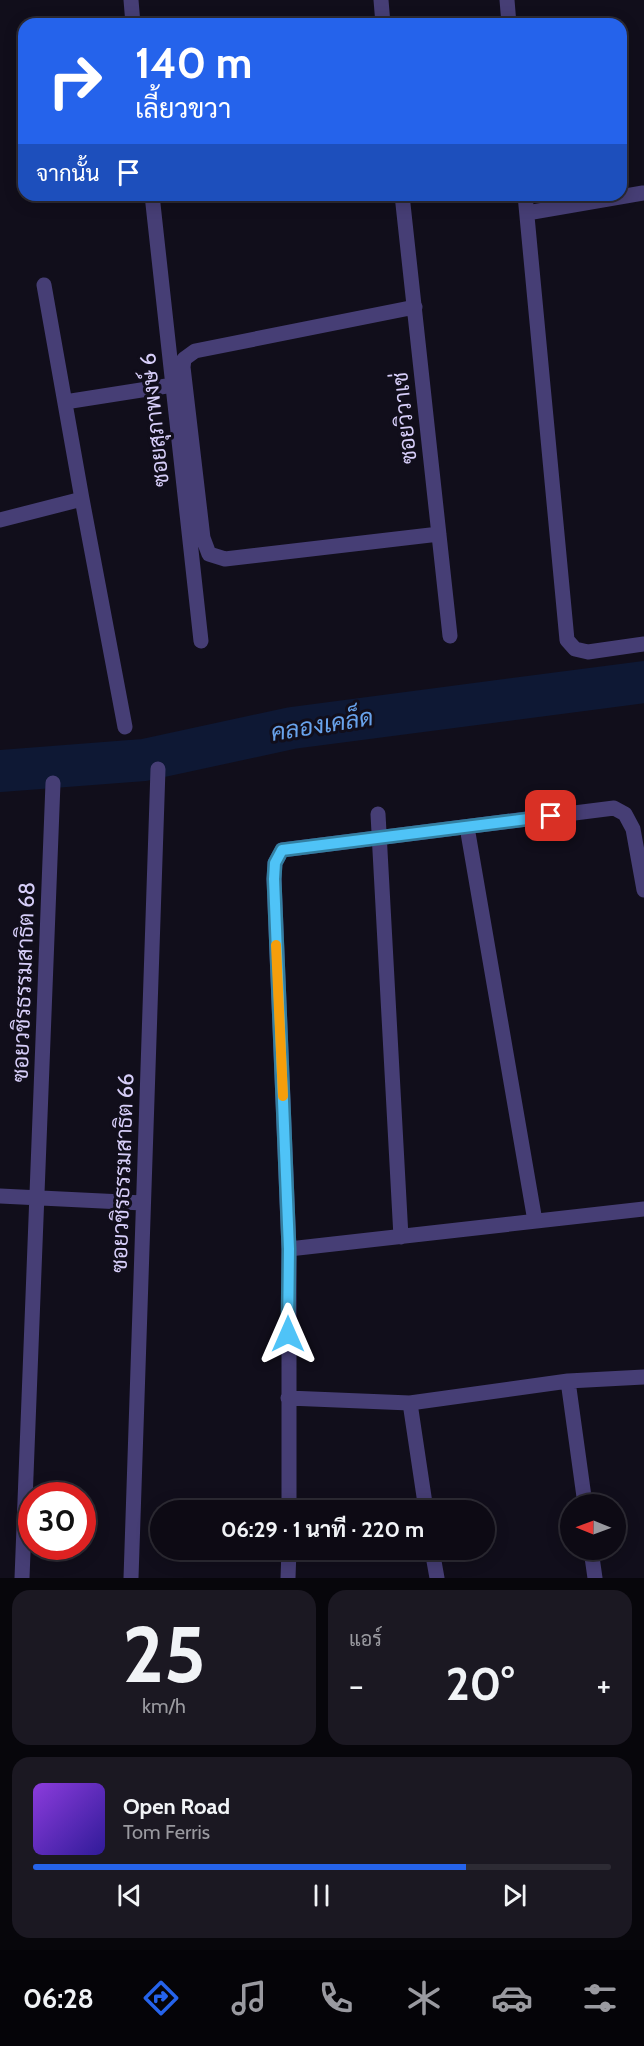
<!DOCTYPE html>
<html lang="th">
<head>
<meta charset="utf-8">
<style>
	body { margin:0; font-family:Cabin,Sarabun,sans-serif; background:#1b1822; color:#f1f3f6; height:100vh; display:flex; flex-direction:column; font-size:22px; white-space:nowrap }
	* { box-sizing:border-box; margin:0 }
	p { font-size:20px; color:#9a9aa0 }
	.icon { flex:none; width:33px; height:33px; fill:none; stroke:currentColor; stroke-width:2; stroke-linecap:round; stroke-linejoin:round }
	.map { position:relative; height:1578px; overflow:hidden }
	.panel { display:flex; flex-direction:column; gap:12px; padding:12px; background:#07060b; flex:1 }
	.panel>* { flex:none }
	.top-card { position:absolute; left:18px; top:18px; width:609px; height:183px; border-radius:18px; box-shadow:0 3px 15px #0003,0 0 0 2px #2d2b34; background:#2563eb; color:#fff; overflow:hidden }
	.needle { width:39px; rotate:271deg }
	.controls { position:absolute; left:560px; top:1494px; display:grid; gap:12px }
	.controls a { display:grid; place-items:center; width:66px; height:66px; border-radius:50%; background:#0d0a14; box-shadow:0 3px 15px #0003,0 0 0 2px #2d2b34; font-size:30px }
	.speed { position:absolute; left:18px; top:1482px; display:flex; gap:12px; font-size:30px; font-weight:700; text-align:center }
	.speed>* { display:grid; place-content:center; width:78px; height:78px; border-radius:50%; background:#0d0a14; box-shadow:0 3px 15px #0003,0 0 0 2px #2d2b34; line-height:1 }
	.speed .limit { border:9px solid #d22; background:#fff; color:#111 }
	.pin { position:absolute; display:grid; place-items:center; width:51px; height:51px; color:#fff; margin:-26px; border-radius:12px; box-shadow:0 3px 9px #0006 }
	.me { position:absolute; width:66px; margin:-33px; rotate:0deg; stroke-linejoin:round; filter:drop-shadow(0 0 4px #0008) }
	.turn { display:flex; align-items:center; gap:21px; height:126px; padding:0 18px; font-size:27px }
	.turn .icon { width:78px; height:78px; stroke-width:2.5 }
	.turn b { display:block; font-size:42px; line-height:51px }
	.then { display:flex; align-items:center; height:57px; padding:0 18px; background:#0003; gap:12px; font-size:22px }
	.big { font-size:45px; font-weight:700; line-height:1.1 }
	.panel .widget { flex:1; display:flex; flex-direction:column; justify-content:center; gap:9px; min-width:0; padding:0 21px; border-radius:18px; background:#1b1822 }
	.panel .dial { align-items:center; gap:0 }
	.dial b { font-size:78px; line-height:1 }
	.song { display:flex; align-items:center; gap:18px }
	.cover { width:72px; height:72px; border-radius:9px; background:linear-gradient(135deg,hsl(270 70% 55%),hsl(250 70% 35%)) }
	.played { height:6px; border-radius:3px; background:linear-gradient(90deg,#2563eb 75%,#2d2b34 75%) }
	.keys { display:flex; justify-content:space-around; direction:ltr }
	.heat { display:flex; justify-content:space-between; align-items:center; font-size:33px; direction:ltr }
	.panel .tiles { flex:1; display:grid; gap:12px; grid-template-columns:1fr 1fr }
	.widget:last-child { grid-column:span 2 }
	.trip { position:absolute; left:150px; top:1500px; width:345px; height:60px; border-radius:30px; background:#0d0a14; box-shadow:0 3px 15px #0003,0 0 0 2px #2d2b34; font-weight:700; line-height:60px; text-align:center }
	.tabs { display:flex; height:96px; justify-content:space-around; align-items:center; background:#050408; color:#9a9aa0 }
	.tabs .icon { width:42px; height:42px }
	.tabs .current { color:#2563eb }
	.tabs b { font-size:27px; color:#f1f3f6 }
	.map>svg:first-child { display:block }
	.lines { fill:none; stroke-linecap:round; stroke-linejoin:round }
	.river { stroke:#0e1834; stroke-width:42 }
	.minor { stroke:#463e75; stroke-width:15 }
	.route-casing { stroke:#337fa1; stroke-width:15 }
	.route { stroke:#4fc3f7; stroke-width:10 }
	.slow { stroke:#f59e0b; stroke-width:10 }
	.labels { text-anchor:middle; stroke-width:6; stroke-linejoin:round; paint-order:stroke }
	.street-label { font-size:22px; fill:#d7cef9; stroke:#110e1b }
	.water-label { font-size:24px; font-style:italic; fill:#69a3ec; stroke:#110e1b }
</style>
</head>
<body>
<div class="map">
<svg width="644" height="1578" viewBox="0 0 644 1578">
	<rect width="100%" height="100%" fill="#110e1b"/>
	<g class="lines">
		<!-- river -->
		<path class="river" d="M0 771 144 760 292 728 644 682"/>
		<!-- minor -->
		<path class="minor" d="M131 0 133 24
			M381 0 383 24
			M507 0 509 24
			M152 195 201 641
			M402 195 450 636
			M525 195 567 640 575 649 588 652 644 644
			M527 213 643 193
			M415 307 195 351 184 359 183 367 203 538 209 554 225 559 439 534
			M65 402 173 385
			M82 499 125 727
			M0 520 82 499 44 285
			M378 814 401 1237
			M467 827 535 1221
			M0 1196 143 1203
			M289 1249 644 1209
			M568 1381 585 1504
			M288 1398 410 1403 568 1381 644 1377
			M410 1403 426 1510
			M289 1510V1249L274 879 275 863 282 850 614 808 625 814 633 829 644 890
			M432 1550 437 1578
			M591 1550 595 1578
			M22 1578 53 783
			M131 1578 158 769
			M288 1578 289 1550"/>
	</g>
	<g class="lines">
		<!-- route casing -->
		<g class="route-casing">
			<path id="route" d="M288 1334 289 1249 274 879 275 863 282 850 551 816"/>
		</g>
		<!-- route -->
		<use href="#route" class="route"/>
		<!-- slow -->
		<path class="slow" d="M276 945 283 1096"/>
	</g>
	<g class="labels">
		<!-- street labels -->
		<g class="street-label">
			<text transform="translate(404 418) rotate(-96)" y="8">ซอยวิวาเช่</text>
			<text transform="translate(154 420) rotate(-96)" y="8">ซอยสุภาพงษ์ 6</text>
			<text transform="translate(23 982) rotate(-88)" y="8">ซอยวชิรธรรมสาธิต 68</text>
			<text transform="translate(122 1173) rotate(-88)" y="8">ซอยวชิรธรรมสาธิต 66</text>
		</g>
		<!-- water labels -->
		<g class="water-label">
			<text transform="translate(322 725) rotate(-9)" y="8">คลองเคล็ด</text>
		</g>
	</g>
</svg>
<div class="controls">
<a><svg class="needle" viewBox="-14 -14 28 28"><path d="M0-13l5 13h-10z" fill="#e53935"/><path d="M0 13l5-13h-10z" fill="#9a9aa0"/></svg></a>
</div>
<div class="speed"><div class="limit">30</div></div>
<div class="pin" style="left:551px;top:816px;background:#d93025"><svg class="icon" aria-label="arrive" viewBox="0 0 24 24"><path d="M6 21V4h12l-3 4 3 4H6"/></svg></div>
<svg class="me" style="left:288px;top:1334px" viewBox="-20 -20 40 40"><path d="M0-17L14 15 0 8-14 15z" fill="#4fc3f7" stroke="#fff" stroke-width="4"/></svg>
<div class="trip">06:29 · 1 นาที · 220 m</div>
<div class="top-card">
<div class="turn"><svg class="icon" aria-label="right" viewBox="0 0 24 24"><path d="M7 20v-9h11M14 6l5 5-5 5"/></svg><div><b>140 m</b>เลี้ยวขวา</div></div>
<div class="then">จากนั้น<svg class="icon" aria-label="arrive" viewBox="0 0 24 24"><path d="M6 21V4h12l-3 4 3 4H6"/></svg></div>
</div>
</div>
<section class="panel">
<div class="tiles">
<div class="widget dial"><b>25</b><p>km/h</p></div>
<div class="widget"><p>แอร์</p>
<div class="heat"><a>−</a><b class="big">20°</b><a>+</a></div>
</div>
<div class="widget">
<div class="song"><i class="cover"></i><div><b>Open Road</b><p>Tom Ferris</p></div></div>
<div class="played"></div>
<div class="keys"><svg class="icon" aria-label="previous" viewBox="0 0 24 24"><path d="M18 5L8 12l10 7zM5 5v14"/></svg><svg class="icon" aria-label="pause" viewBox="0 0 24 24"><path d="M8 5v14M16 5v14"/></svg><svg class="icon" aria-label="next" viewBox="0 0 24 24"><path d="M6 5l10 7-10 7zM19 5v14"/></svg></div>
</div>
</div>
</section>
<nav class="tabs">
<b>06:28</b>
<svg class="icon current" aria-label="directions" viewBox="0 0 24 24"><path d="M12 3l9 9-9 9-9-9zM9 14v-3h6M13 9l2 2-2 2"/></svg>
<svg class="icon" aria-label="music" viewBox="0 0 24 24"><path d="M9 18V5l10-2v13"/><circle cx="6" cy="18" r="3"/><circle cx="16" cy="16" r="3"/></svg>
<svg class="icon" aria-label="phone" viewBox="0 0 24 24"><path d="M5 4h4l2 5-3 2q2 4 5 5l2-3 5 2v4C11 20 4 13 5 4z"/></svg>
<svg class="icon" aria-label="climate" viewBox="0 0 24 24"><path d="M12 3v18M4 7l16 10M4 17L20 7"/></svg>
<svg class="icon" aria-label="car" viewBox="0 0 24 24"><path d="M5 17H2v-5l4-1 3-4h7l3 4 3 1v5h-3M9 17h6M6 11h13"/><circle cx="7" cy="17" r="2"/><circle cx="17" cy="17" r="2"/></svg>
<svg class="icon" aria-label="filters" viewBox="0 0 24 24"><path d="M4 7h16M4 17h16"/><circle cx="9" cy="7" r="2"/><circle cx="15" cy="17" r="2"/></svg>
</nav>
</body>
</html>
